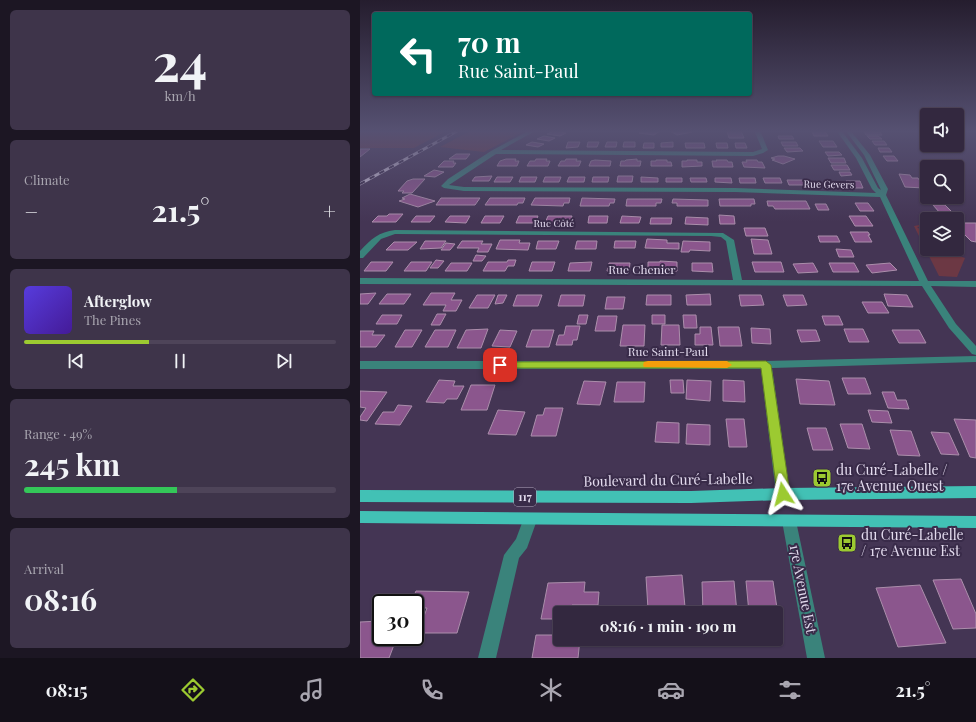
<!DOCTYPE html>
<html lang="en">
<head>
<meta charset="utf-8">
<style>
	body { margin:0; font-family:"Playfair Display",serif; background:#3e344a; color:#f1f3f6; height:100vh; display:flex; flex-direction:column; font-size:15px; white-space:nowrap }
	* { box-sizing:border-box; margin:0 }
	p { font-size:13px; color:#a9a6b0 }
	.icon { flex:none; width:22px; height:22px; fill:none; stroke:currentColor; stroke-width:2; stroke-linecap:round; stroke-linejoin:round }
	.map { position:relative; flex:1; overflow:hidden }
	.drawer { display:flex; flex-direction:column; gap:10px; padding:10px; background:#1c1623; width:360px }
	.drawer>* { flex:none }
	.banner { position:absolute; left:12px; top:12px; width:380px; height:84px; border-radius:4px; box-shadow:0 1px 3px #0004,0 0 0 1px #4e4459; background:#00695c; color:#fff; overflow:hidden }
	.tools { position:absolute; left:560px; top:108px; display:grid; gap:8px }
	.tools a { display:grid; place-items:center; width:44px; height:44px; border-radius:4px; background:#33283f; box-shadow:0 1px 3px #0004,0 0 0 1px #4e4459; font-size:20px }
	.speed { position:absolute; left:12px; top:594px; display:flex; gap:8px; font-size:20px; font-weight:700; text-align:center }
	.speed>* { display:grid; place-content:center; width:52px; height:52px; border-radius:50%; background:#33283f; box-shadow:0 1px 3px #0004,0 0 0 1px #4e4459; line-height:1 }
	.speed .limit { border:2px solid #111; border-radius:6px; background:#fff; color:#111 }
	.pin { position:absolute; display:grid; place-items:center; width:34px; height:34px; color:#fff; margin:-17px; border-radius:8px; box-shadow:0 2px 6px #0006 }
	.me { position:absolute; width:44px; margin:-22px; rotate:351deg; stroke-linejoin:round; filter:drop-shadow(0 0 3px #0008) }
	.turn { display:flex; align-items:center; gap:14px; height:84px; padding:0 20px; font-size:18px }
	.turn .icon { width:52px; height:52px; stroke-width:2.5 }
	.turn b { display:block; font-size:28px; line-height:34px }
	.big { font-size:30px; font-weight:700; line-height:1.1 }
	.drawer .widget { flex:1; display:flex; flex-direction:column; justify-content:center; gap:6px; min-width:0; padding:0 14px; border-radius:6px; background:#3e344a }
	.drawer .dial { align-items:center; gap:0 }
	.dial b { font-size:52px; line-height:1 }
	.song { display:flex; align-items:center; gap:12px }
	.cover { width:48px; height:48px; border-radius:6px; background:linear-gradient(135deg,hsl(250 70% 55%),hsl(260 70% 35%)) }
	.played { height:4px; border-radius:2px; background:linear-gradient(90deg,#9cca31 40%,#4e4459 40%) }
	.keys { display:flex; justify-content:space-around; direction:ltr }
	.heat { display:flex; justify-content:space-between; align-items:center; font-size:22px; direction:ltr }
	.charge { height:6px; border-radius:3px; background:linear-gradient(90deg,#34c759 49%,#4e4459 0) }
	.trip { position:absolute; left:193px; top:606px; width:230px; height:40px; border-radius:4px; background:#33283f; box-shadow:0 1px 3px #0004,0 0 0 1px #4e4459; font-weight:700; line-height:40px; text-align:center }
	.tab-bar { display:flex; height:64px; justify-content:space-around; align-items:center; background:#141019; color:#a9a6b0 }
	.tab-bar .icon { width:28px; height:28px }
	.tab-bar .selected { color:#9cca31 }
	.tab-bar b { font-size:18px; color:#f1f3f6 }
	main { display:flex; flex:1; min-height:0 }
	.map>svg:first-child { display:block }
	.green { fill:#6c3844 }
	.building { fill:#8b568d; stroke:#ab8eab }
	.lines { fill:none; stroke-linecap:round; stroke-linejoin:round }
	.minor { fill:#3a837b; fill-rule:evenodd }
	.major { fill:#42c1b5; fill-rule:evenodd }
	.rail-casing { stroke:#ccc3d7; stroke-width:3 }
	.rail { stroke:#392b49; stroke-width:2; stroke-dasharray:5.5; stroke-linecap:butt }
	.route { fill:#9cca31; stroke:#658320 }
	.slow { fill:#f59e0b }
	.labels { text-anchor:middle; stroke-width:4; stroke-linejoin:round; paint-order:stroke }
	.far-street-label { font-size:10px; fill:#e3dbee; stroke:#392b49 }
	.shield { fill:#392b49; stroke:#b0a6bc; stroke-width:1 }
	.shield-label { font-size:11px; font-weight:bold; fill:#e3dbee }
	.street-label { font-size:12px; fill:#e3dbee; stroke:#392b49 }
	.near-poi-label { font-size:14px; fill:#e3dbee; stroke:#392b49; text-anchor:start }
	.near-street-label { font-size:14px; fill:#e3dbee; stroke:#392b49 }
</style>
</head>
<body>
<main>
<section class="drawer">
<div class="widget dial"><b>24</b><p>km/h</p></div>
<div class="widget"><p>Climate</p>
<div class="heat"><a>−</a><b class="big">21.5°</b><a>+</a></div>
</div>
<div class="widget">
<div class="song"><i class="cover"></i><div><b>Afterglow</b><p>The Pines</p></div></div>
<div class="played"></div>
<div class="keys"><svg class="icon" aria-label="previous" viewBox="0 0 24 24"><path d="M18 5L8 12l10 7zM5 5v14"/></svg><svg class="icon" aria-label="pause" viewBox="0 0 24 24"><path d="M8 5v14M16 5v14"/></svg><svg class="icon" aria-label="next" viewBox="0 0 24 24"><path d="M6 5l10 7-10 7zM19 5v14"/></svg></div>
</div>
<div class="widget"><p>Range · 49%</p><b class="big">245 km</b><div class="charge"></div></div>
<div class="widget"><p>Arrival</p><b class="big">08:16</b></div>
</section>
<div class="map">
<svg width="616" height="658" viewBox="0 0 616 658">
	<rect width="100%" height="100%" fill="#443554"/>
	<!-- green -->
	<path class="green" d="M0 130H88L54 148H0Z
		M112 130H166L124 152 80 147Z
		M565 224 566 226 557 227 567 235V249H584L588 252 605 258 597 277 579 276 554 226Z"/>
	<!-- building -->
	<path class="building" d="M284 130H295L300 131 294 135 279 133Z
		M328 130 332 132 317 135 310 131Z
		M451 130H464L468 136H454Z
		M194 131 206 133 200 136 187 134Z
		M367 131H381L384 138H369Z
		M504 131 520 132 522 135H506Z
		M184 136 195 138 189 141 177 139Z
		M418 136H432L434 139H419Z
		M507 136H518L522 139H510Z
		M459 141H473L477 147H463Z
		M512 141H524L527 145H515Z
		M172 142 184 144 178 147 166 145Z
		M208 142H220L218 147 206 148Z
		M228 142H239L237 147H227Z
		M247 142H257L256 147H245Z
		M264 142H275V147H263Z
		M313 142V147H301V143Z
		M421 142H436L438 146H423Z
		M284 143H294V148H283Z
		M325 143H344L345 148H326Z
		M356 143H367L368 148H357Z
		M375 143H385L387 148H376Z
		M424 148H440L443 151 427 152Z
		M518 148H529L532 152H520Z
		M0 149H10L0 157Z
		M465 152H479L482 155 468 156Z
		M96 154H110L106 159H89Z
		M418 156H424L435 159 423 164 412 160 415 159 411 158Z
		M523 156H534L538 161H527Z
		M468 158H484L486 163H471Z
		M146 159H156L155 161H159L157 166H137L140 161Z
		M176 159H187L186 161H190L188 166H167L170 161H175Z
		M206 159H217L216 161H221L219 166H198L201 161H205Z
		M277 159V161H281L280 166H260L261 161H265L266 160Z
		M235 160 251 161 250 166H229L231 161Z
		M296 160H307V162H311L312 166H291V161H296Z
		M327 160H337V162H342V166L322 167V161H327Z
		M356 160H367L368 162H372L373 167H353L352 161H357Z
		M386 160H397L398 162H402L405 168 384 167 382 162H387Z
		M84 161H94L93 163H96L93 167H78Z
		M471 165H487L490 170H474Z
		M74 170 84 172 75 177 64 176Z
		M479 172H490L492 175 481 176Z
		M539 174 550 175 552 178H558L564 188 545 187Z
		M132 176 129 181H112L115 177Z
		M258 176H273L272 182H257Z
		M137 177H153L150 182H134Z
		M161 177H177L175 182H159Z
		M185 177H201L199 182H183Z
		M209 177H225L224 182H207Z
		M233 177H249L248 182H232Z
		M281 177 298 178V182H281Z
		M306 178H322V182H306Z
		M330 178H346L347 182H331Z
		M355 178H371L372 183 355 182Z
		M379 178H395L396 183H380Z
		M403 178H420L422 183H405Z
		M53 179H65L52 193H42L44 191H38L47 181Z
		M427 180H444L446 185H429Z
		M486 181H500L503 188H489Z
		M50 194 75 201 58 207 39 201 45 199 42 198Z
		M81 198H120L115 205H76Z
		M130 198H165L163 203H158L157 205H125Z
		M175 198H210L209 203H204L203 206 171 205Z
		M222 198 255 199 254 203H250L249 206H220Z
		M267 199H302L301 203H296V206H266Z
		M313 199 348 200V206H317V203H312Z
		M359 199H394L395 204H391V206H360Z
		M407 201H446L450 209H415L413 206H408Z
		M495 203H508L514 211H500Z
		M455 204H466L469 210H458Z
		M573 205H585L593 213H580Z
		M29 214H43L36 222H12L18 216H27Z
		M359 215 374 216 375 224H360Z
		M56 216H75L70 222H51Z
		M90 216H110L106 223 85 222Z
		M125 216H144L140 223H121Z
		M159 216H178L175 223H156Z
		M188 216H212L210 223H185Z
		M229 216H248L247 223H228Z
		M262 216 281 217 279 223H260Z
		M489 216H506L513 226H495Z
		M326 217 348 218V225L325 224Z
		M291 218H312L311 224H290Z
		M597 223H616V242L611 241 597 227Z
		M384 228H405L408 236H386Z
		M490 232H508L510 235H508L512 242H495Z
		M458 236H477L480 242H460Z
		M287 239 307 240V243H319V249L285 248Z
		M391 239 408 240 412 254H394Z
		M140 240H160L159 243H170L168 250 136 249Z
		M65 241H86L81 248 60 249Z
		M102 241H123L121 244H132L128 252H117L119 248H97Z
		M178 241H199L196 249H176Z
		M217 241H237L236 249H215Z
		M255 241H276L275 248H254Z
		M323 241 350 242V251L330 250 329 252H321Z
		M34 242H57L48 250H26Z
		M86 243 95 244 90 250H81Z
		M476 249 491 250 494 257H479Z
		M116 255 126 256 122 261H113Z
		M76 260 84 261 78 268H70Z
		M148 260H156L154 266H148L145 271H123L128 262H147Z
		M300 261 317 262V271H288V262H300Z
		M11 262H33L26 271H4Z
		M51 262H72L66 271H44Z
		M172 262H195L192 271H169Z
		M232 262 230 271H208L210 263Z
		M392 262H421L424 272H395Z
		M91 263H112L107 271H85Z
		M249 263H270L269 271H247Z
		M332 263H352L353 272 332 271Z
		M453 263 458 272 438 273 433 264Z
		M469 263H494L499 272H473Z
		M530 263 537 270 512 273 506 265Z
		M16 293 8 304H0V294Z
		M71 293H95L91 300H102L96 311H83L86 305H63Z
		M27 294H51L44 304H19Z
		M350 294 351 305H327L326 295Z
		M524 294 547 295 553 307 528 306Z
		M117 295H135L128 308H109Z
		M138 295H147L143 303 135 304Z
		M157 295H182L178 306H153Z
		M201 295H225L223 306H198Z
		M287 295H311V305H286Z
		M379 295H401L404 305 381 306Z
		M423 295H443L447 305 427 306Z
		M247 297H265L263 309H245Z
		M502 302H522L529 313H508Z
		M77 314H86L80 325H71Z
		M22 315H42L37 324H16Z
		M219 315H228L226 324H217Z
		M292 315H305V324H292Z
		M323 315H336L337 328H324Z
		M238 316H257L255 331H235Z
		M462 316H479L483 325H465Z
		M263 325H285L284 346H260Z
		M302 325H319L320 345H301Z
		M206 326H220L217 340H213L212 345H196L199 335H204Z
		M340 327H351L353 345H335V334H340Z
		M358 327H379L382 346H360Z
		M391 328 410 329 411 344 392 343Z
		M128 329 121 348H97L106 330Z
		M484 329H503L509 342H489Z
		M45 330H62L52 347H35Z
		M75 330H96L88 347H65Z
		M140 330 157 331 150 347 132 346Z
		M172 330H194L189 347H166Z
		M437 330H456L460 341 441 342Z
		M532 330H559L566 343H539Z
		M0 331H14L12 335H25L16 347H0Z
		M482 378H505L511 394H488Z
		M436 379 469 381 475 405 440 404Z
		M79 380 95 381 93 386H104L97 399H87L84 403 66 402Z
		M310 380H323L324 393H311Z
		M327 380 351 381 350 401 326 399Z
		M363 380 384 381 385 402 363 401Z
		M224 381 246 382 240 405 217 404Z
		M257 382H285L284 402H254Z
		M111 385H135L127 410H101Z
		M0 391 27 392 7 421 0 420V417L6 408 0 407Z
		M522 392H534L537 400H546L549 409 528 408Z
		M38 405 52 406 40 425 15 424 23 412H34Z
		M185 408H203L196 436H171L177 415H183Z
		M138 410 165 412 156 435 128 434Z
		M508 410 528 411 532 423 512 422Z
		M366 419H384L387 447H369Z
		M594 419 616 420V458L610 457Z
		M297 422 319 423V443L295 442Z
		M327 424 350 425V445L326 444Z
		M480 424H502L510 449 488 448Z
		M447 428H466L473 450H453Z
		M530 430 551 431 560 456 538 455Z
		M571 432 589 433 599 455 581 454Z
		M322 575 325 607 288 609 286 577Z
		M601 579 616 614V628L593 629 573 580Z
		M374 581 377 613H343L342 582Z
		M386 581H413L420 629H416V613H389Z
		M225 582 224 592H239L238 605H212L211 613H200V619H181L188 583Z
		M560 585 586 643 538 647 516 588Z
		M56 591 109 592 97 633H58L67 608H55V603H51Z
		M21 621V637H37L29 658H0V622Z
		M176 635H200V639H220L218 658H172Z"/>
	<g class="lines">
		<!-- minor -->
		<path class="minor" d="M170 130H177L141 150 393 152 402 149 394 130H400L408 150 403 153 393 156 136 154 89 185 104 187 375 188 516 193 512 189 496 158 476 130H481L502 158 518 188 521 190 504 155 485 130H490L510 155 528 189 526 195 568 281H616V287L571 286 596 324 616 346V355L612 354 589 328 562 286 0 284V278L373 280 366 241 361 237 351 236 35 234 21 239 3 258H0V251C11 239 19 232 35 230L363 233 374 240 382 280 559 281 520 197 375 192 104 191 84 188 81 186 88 179 131 151Z
			M616 356V362L412 368 430 494 428 498 423 500 418 498 416 494 401 369H0V361H406Z
			M170 514 175 515 177 520 167 548 159 558 136 658H118L144 555 156 539 165 515Z
			M429 515 434 516 436 521 465 658H447L422 521 424 516Z"/>
		<!-- major -->
		<path class="major" d="M616 486V498L423 500 331 503 0 502V490L331 491 423 488Z
			M0 511 616 516V528L0 523Z"/>
		<!-- rail casing -->
		<g class="rail-casing">
			<path id="rail" d="M0 184 99 130"/>
		</g>
		<!-- rail -->
		<use href="#rail" class="rail"/>
	</g>
	<!-- sky -->
	<linearGradient id="sky" x2="0" y2="1"><stop stop-color="#251d2e"/><stop offset="0.59" stop-color="#565172"/><stop offset="1" stop-color="#565172" stop-opacity="0"/></linearGradient>
	<rect width="616" height="222" fill="url(#sky)"/>
	<!-- route -->
	<path class="route" d="M406 361 411 365 430 494 428 498 423 499 419 498 417 494 401 368H140L136 365 140 362Z"/>
	<!-- slow -->
	<path class="slow" d="M288 361H367L372 365 367 368 284 367 283 365 284 362Z"/>
	<!-- icons -->
	<defs>
		<g id="bus-square" transform="scale(1)"><rect x="-9" y="-9" width="18" height="18" rx="4" fill="#9cca31" stroke="#392b49"/><path d="M-5-6H5V4H4V6H2V4H-2V6H-4V4H-5ZM-3.5-4V0h7V-4ZM-3.5 1.2v1.5H-2V1.2ZM2 1.2v1.5H3.5V1.2Z" fill="#111"/></g>
	</defs>
	<g fill-rule="evenodd">
		<use href="#bus-square" x="462" y="478"/>
		<use href="#bus-square" x="487" y="543"/>
	</g>
	<g class="labels">
		<!-- far-street labels -->
		<g class="far-street-label">
			<text transform="translate(469 184) rotate(1)" y="4">Rue Gevers</text>
			<text x="194" y="227">Rue Côté</text>
		</g>
		<!-- shield labels -->
		<rect class="shield" x="154" y="488" width="22" height="18" rx="3"/>
		<g class="shield-label">
			<text x="165" y="501">117</text>
		</g>
		<!-- street labels -->
		<g class="street-label">
			<text x="282" y="274">Rue Chenier</text>
			<text x="308" y="356">Rue Saint-Paul</text>
		</g>
		<!-- near-poi labels -->
		<g class="near-poi-label">
			<text x="476" y="475">du Curé-Labelle /<tspan x="476" dy="16">17e Avenue Ouest</tspan></text>
			<text x="501" y="540">du Curé-Labelle<tspan x="501" dy="16">/ 17e Avenue Est</tspan></text>
		</g>
		<!-- near-street labels -->
		<g class="near-street-label">
			<text transform="translate(308 480) rotate(-1)" y="5">Boulevard du Curé-Labelle</text>
			<text transform="translate(443 589) rotate(79)" y="5">17e Avenue Est</text>
		</g>
	</g>
</svg>
<div class="tools">
<a><svg class="icon" aria-label="sound" viewBox="0 0 24 24"><path d="M4 9h4l5-4v14l-5-4H4zM17 9q2 3 0 6"/></svg></a>
<a><svg class="icon" aria-label="search" viewBox="0 0 24 24"><circle cx="10" cy="10" r="6"/><path d="M15 15l6 6"/></svg></a>
<a><svg class="icon" aria-label="layers" viewBox="0 0 24 24"><path d="M12 4l9 5-9 5-9-5zM3 14l9 5 9-5"/></svg></a>
</div>
<div class="speed"><div class="limit">30</div></div>
<div class="pin" style="left:140px;top:365px;background:#d93025"><svg class="icon" aria-label="arrive" viewBox="0 0 24 24"><path d="M6 21V4h12l-3 4 3 4H6"/></svg></div>
<svg class="me" style="left:423px;top:494px" viewBox="-20 -20 40 40"><path d="M0-17L14 15 0 8-14 15z" fill="#9cca31" stroke="#fff" stroke-width="4"/></svg>
<div class="trip">08:16 · 1 min · 190 m</div>
<div class="banner">
<div class="turn"><svg class="icon" aria-label="left" viewBox="0 0 24 24"><path d="M17 20v-9H6M10 6l-5 5 5 5"/></svg><div><b>70 m</b>Rue Saint-Paul</div></div>
</div>
</div>
</main>
<nav class="tab-bar">
<b>08:15</b>
<svg class="icon selected" aria-label="directions" viewBox="0 0 24 24"><path d="M12 3l9 9-9 9-9-9zM9 14v-3h6M13 9l2 2-2 2"/></svg>
<svg class="icon" aria-label="music" viewBox="0 0 24 24"><path d="M9 18V5l10-2v13"/><circle cx="6" cy="18" r="3"/><circle cx="16" cy="16" r="3"/></svg>
<svg class="icon" aria-label="phone" viewBox="0 0 24 24"><path d="M5 4h4l2 5-3 2q2 4 5 5l2-3 5 2v4C11 20 4 13 5 4z"/></svg>
<svg class="icon" aria-label="climate" viewBox="0 0 24 24"><path d="M12 3v18M4 7l16 10M4 17L20 7"/></svg>
<svg class="icon" aria-label="car" viewBox="0 0 24 24"><path d="M5 17H2v-5l4-1 3-4h7l3 4 3 1v5h-3M9 17h6M6 11h13"/><circle cx="7" cy="17" r="2"/><circle cx="17" cy="17" r="2"/></svg>
<svg class="icon" aria-label="filters" viewBox="0 0 24 24"><path d="M4 7h16M4 17h16"/><circle cx="9" cy="7" r="2"/><circle cx="15" cy="17" r="2"/></svg>
<b>21.5°</b>
</nav>
</body>
</html>
